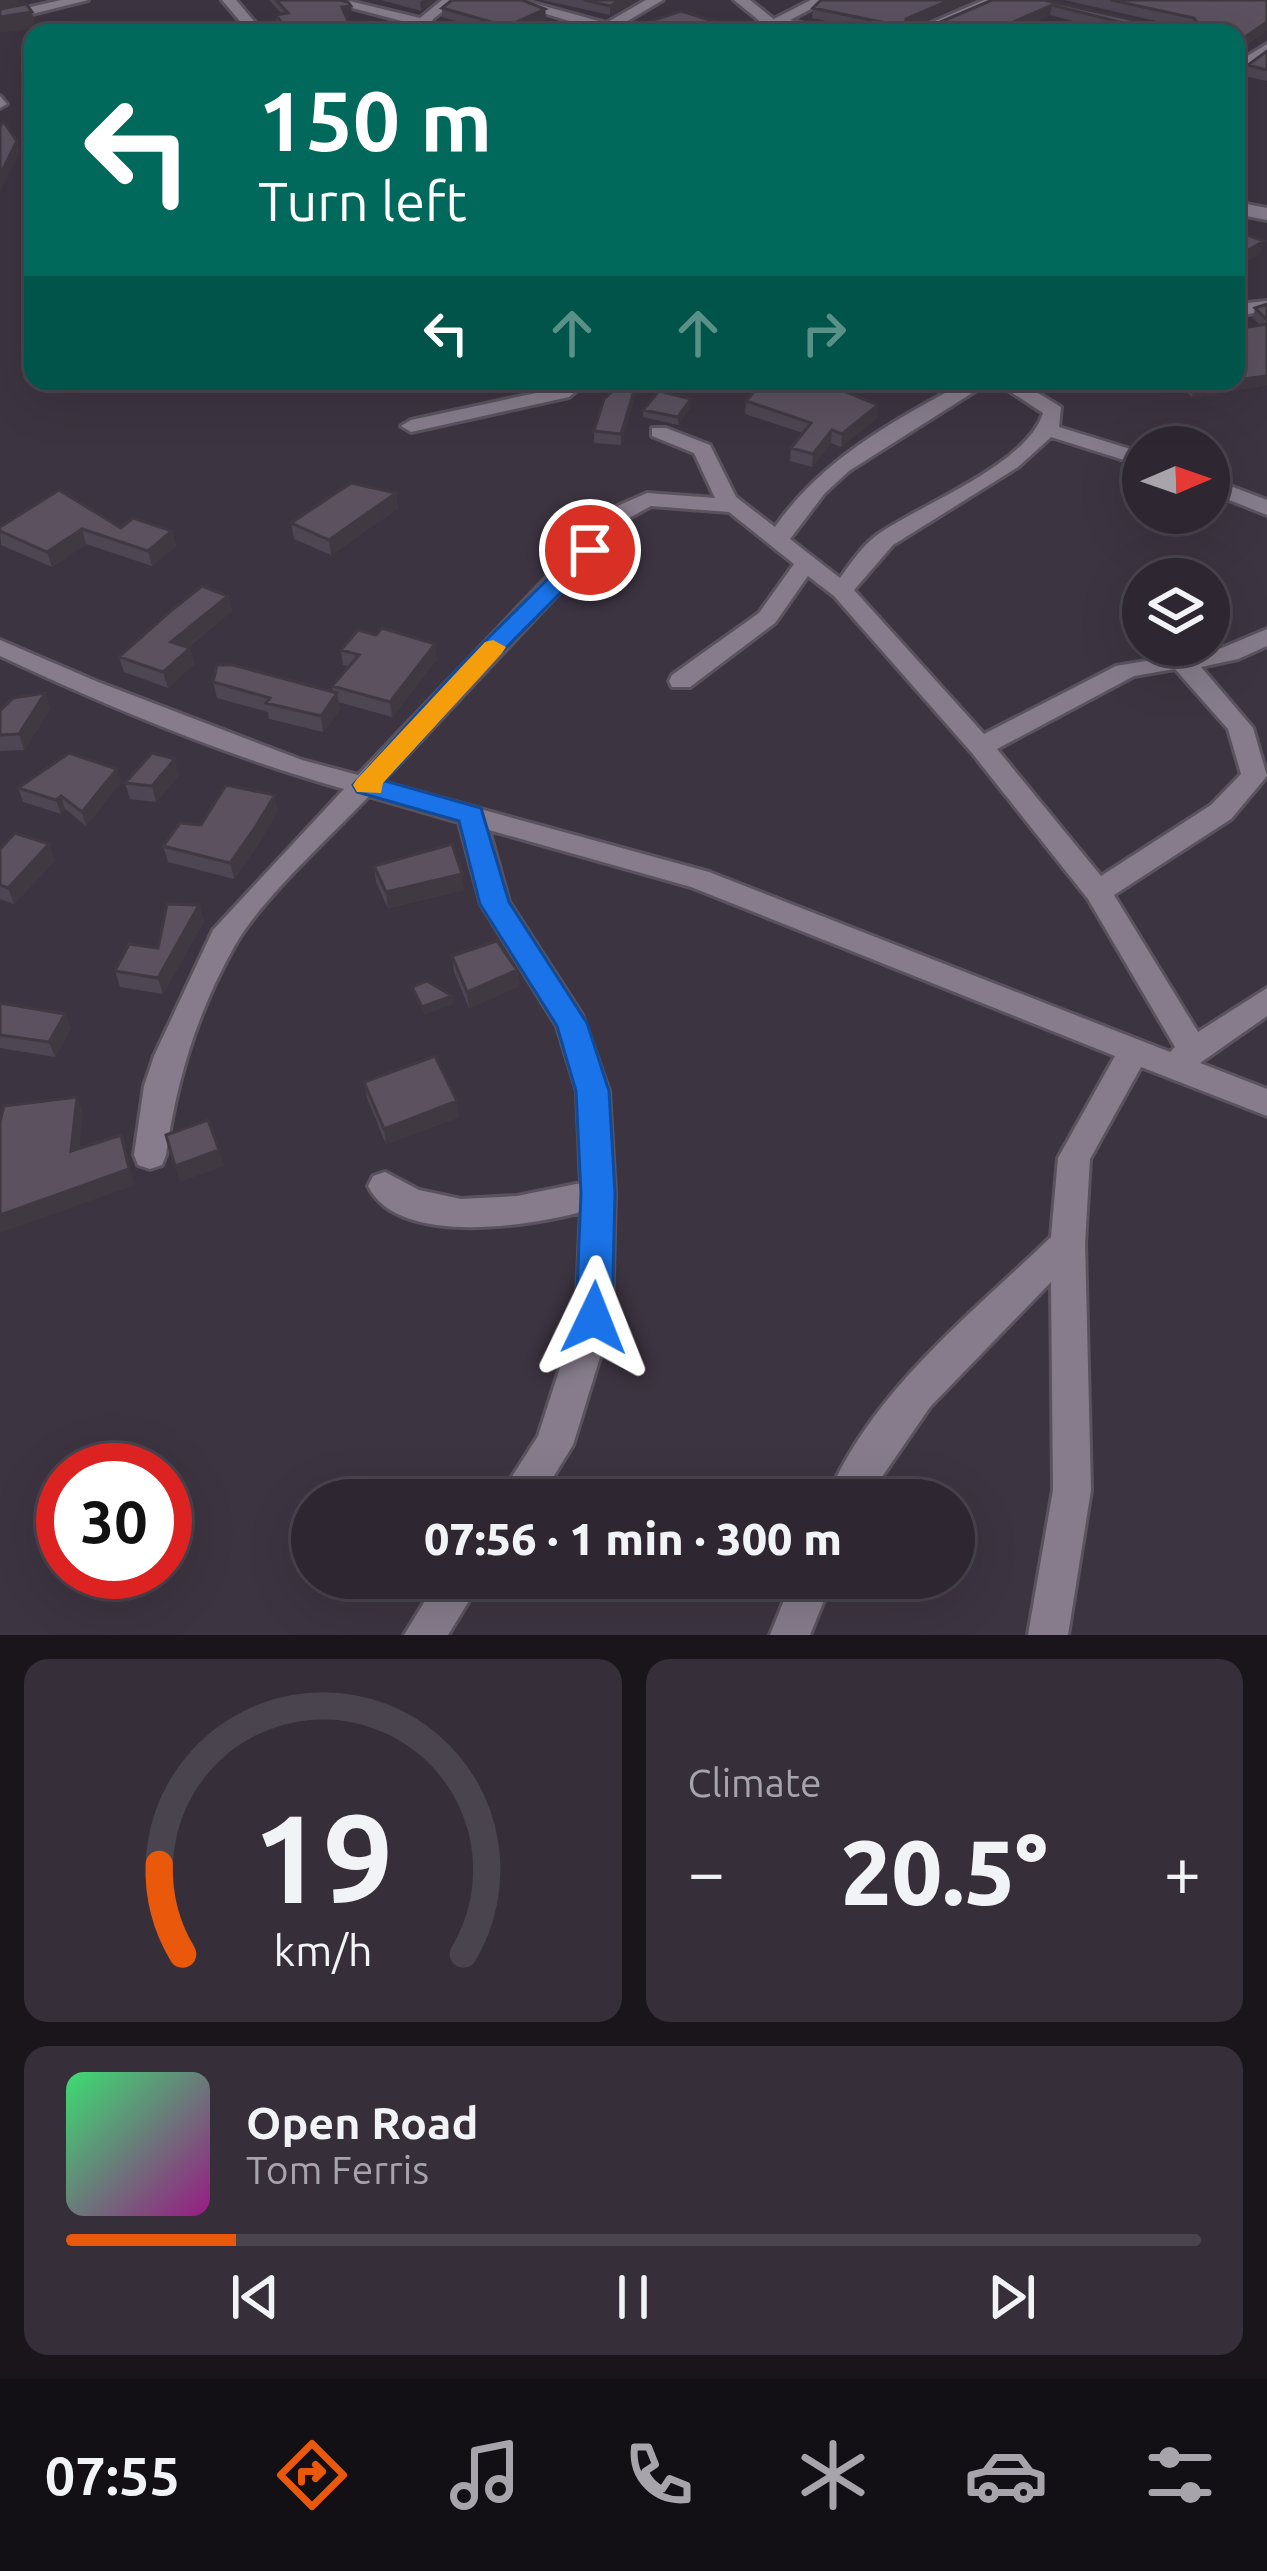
<!DOCTYPE html>
<html lang="en">
<head>
<meta charset="utf-8">
<style>
	body { margin:0; font-family:Ubuntu,sans-serif; background:#362f39; color:#f1f3f6; height:100vh; display:flex; flex-direction:column; font-size:45px; white-space:nowrap }
	* { box-sizing:border-box; margin:0 }
	p { font-size:39px; color:#a7a5ab }
	.icon { flex:none; width:66px; height:66px; fill:none; stroke:currentColor; stroke-width:2; stroke-linecap:round; stroke-linejoin:round }
	.map { position:relative; height:1635px; overflow:hidden }
	.panel { display:flex; flex-direction:column; gap:24px; padding:24px; background:#19151b; flex:1 }
	.panel>* { flex:none }
	.guide { position:absolute; left:24px; top:24px; width:1221px; height:366px; border-radius:24px; box-shadow:0 12px 48px #0002,0 0 0 3px #49444d; background:#00695c; color:#fff; overflow:hidden }
	.needle { width:78px; rotate:88deg }
	.buttons { position:absolute; left:1122px; top:426px; display:grid; gap:24px }
	.buttons a { display:grid; place-items:center; width:108px; height:108px; border-radius:50%; background:#2e2731; box-shadow:0 12px 48px #0002,0 0 0 3px #49444d; font-size:60px }
	.speed { position:absolute; left:36px; top:1443px; display:flex; gap:24px; font-size:60px; font-weight:700; text-align:center }
	.speed>* { display:grid; place-content:center; width:156px; height:156px; border-radius:50%; background:#2e2731; box-shadow:0 12px 48px #0002,0 0 0 3px #49444d; line-height:1 }
	.speed .limit { border:18px solid #d22; background:#fff; color:#111 }
	.pin { position:absolute; display:grid; place-items:center; width:102px; height:102px; color:#fff; margin:-51px; border:6px solid #fff; border-radius:50%; box-shadow:0 3px 12px #0007 }
	.me { position:absolute; width:132px; margin:-66px; rotate:2deg; stroke-linejoin:round; filter:drop-shadow(0 0 9px #0008) }
	.turn { display:flex; align-items:center; gap:42px; height:252px; padding:0 36px; font-size:54px }
	.turn .icon { width:156px; height:156px; stroke-width:2.5 }
	.turn b { display:block; font-size:84px; line-height:102px }
	.lanes { display:flex; align-items:center; height:114px; padding:0 36px; background:#0003; justify-content:center; gap:60px; direction:ltr }
	.lanes .off { opacity:.35 }
	.big { font-size:90px; font-weight:800; line-height:1.1 }
	.panel .tile { flex:1; display:flex; flex-direction:column; justify-content:center; gap:18px; min-width:0; padding:0 42px; border-radius:24px; background:#362f39 }
	.panel .dial { align-items:center; gap:0 }
	.dial svg { height:312px; overflow:visible; fill:none; stroke:#49444d; stroke-width:7; stroke-linecap:round; text-anchor:middle }
	.dial text { fill:#f1f3f6; stroke:none }
	.song { display:flex; align-items:center; gap:36px }
	.cover { width:144px; height:144px; border-radius:18px; background:linear-gradient(135deg,hsl(140 70% 55%),hsl(310 70% 35%)) }
	.played { height:12px; border-radius:6px; background:linear-gradient(90deg,#ea580c 15%,#49444d 15%) }
	.keys { display:flex; justify-content:space-around; direction:ltr }
	.heat { display:flex; justify-content:space-between; align-items:center; font-size:66px; direction:ltr }
	.panel .tiles { flex:1; display:grid; gap:24px; grid-template-columns:1fr 1fr }
	.tile:last-child { grid-column:span 2 }
	.trip { position:absolute; left:291px; top:1479px; width:684px; height:120px; border-radius:60px; background:#2e2731; box-shadow:0 12px 48px #0002,0 0 0 3px #49444d; font-weight:800; line-height:120px; text-align:center }
	.tabs { display:flex; height:192px; justify-content:space-around; align-items:center; background:#121014; color:#a7a5ab }
	.tabs .icon { width:84px; height:84px }
	.tabs .on { color:#ea580c }
	.tabs b { font-size:54px; color:#f1f3f6 }
	.map>svg:first-child { display:block }
	.lines { fill:none; stroke-linecap:round; stroke-linejoin:round }
	.minor-casing { stroke:#5a535e; stroke-width:6 }
	.tertiary-casing { stroke:#5a535e; stroke-width:6 }
	.minor { fill:#867c8b; fill-rule:evenodd }
	.tertiary { fill:#867c8b; fill-rule:evenodd }
	.wall { fill:#4e4652 }
	.shaded-wall { fill:#403942 }
	.building { fill:#5b515f; stroke:#403942; stroke-width:3 }
	.route { fill:#1a73e8; stroke:#114b97; stroke-width:3 }
	.slow { fill:#f59e0b }
</style>
</head>
<body>
<div class="map">
<svg width="1267" height="1635" viewBox="0 0 1267 1635">
	<rect width="100%" height="100%" fill="#3d3441"/>
	<g class="lines">
		<!-- minor casing -->
		<g class="minor-casing">
			<path id="minor" d="M222 0H236L264 33H250Z
				M322 0H345L420 18 442 0H457L433 19 427 33H413L417 25Z
				M500 0H522L606 23 646 0H663L619 26 635 33 606 32Z
				M811 0H828L790 20 835 33 764 24Z
				M984 0H1002L926 33H907Z
				M1267 44V54L1236 74V63Z
				M0 96 7 104 0 108Z
				M1267 301V311L1236 316V304Z
				M566 381H588L569 397 411 432 401 426 411 420 555 389Z
				M967 381H991L849 471 825 493 790 539 840 578C851 563 862 546 877 535 921 504 1027 465 1043 413L994 381H1018L1061 407 1059 427 1143 453V466L1051 437 1018 467 893 545 854 590 984 734 1116 666 1222 648 1267 629V646L1238 659 1201 667 1253 728 1267 776 1231 819 1114 895 1198 1032 1267 988V1016L1200 1063 1267 1089V1116L1141 1067 1090 1159 1085 1243 1091 1490 1068 1635H1028L1053 1490 1051 1282 930 1407 866 1500H826C870 1393 970 1315 1051 1237L1058 1158 1115 1056 691 887 489 830 509 902 582 1015 609 1091 615 1193 612 1318 573 1445 539 1500H497L538 1436 576 1318 581 1212C529 1226 398 1247 368 1186L373 1176 385 1172 419 1190 461 1199 517 1196 581 1183 577 1091 557 1026 481 904 459 822 369 796C331 836 259 901 234 947 197 1012 176 1082 166 1155L162 1165 150 1169 138 1165 134 1155 144 1086 154 1056 213 930 344 789C226 756 111 708 0 656V640L98 682 302 760 358 775 613 508 647 493 715 498 694 453 652 436V428H666L710 445 736 497 775 527C823 458 895 420 967 381ZM651 506 729 512 794 564 759 613 672 675 669 681 672 687H690L775 623 808 576 834 596 972 753 1088 899 1175 1047 1170 1052 709 872 382 782 629 518ZM1175 669 1228 729 1241 774 1211 805 1101 876 997 749 1134 676Z
				M1209 478 1267 500V515L1209 492Z
				M439 1578H483L448 1635H404Z
				M793 1578H833L810 1635H770Z"/>
		</g>
		<!-- tertiary casing -->
		<g class="tertiary-casing">
			<path id="tertiary" d="M61 0H88L0 22V14Z
				M734 0H750L791 33H774Z
				M1236 202 1267 208V220L1236 214Z"/>
		</g>
		<!-- minor -->
		<use href="#minor" class="minor"/>
		<!-- tertiary -->
		<use href="#tertiary" class="tertiary"/>
	</g>
	<!-- wall -->
	<path class="wall" d="M269 0H340L351 6 352 15 346 16 353 33H283L277 24 276 15 282 14Z
		M381 0H435L421 11Z
		M542 0H638L610 15Z
		M821 0H973L912 26 929 27 1044 0 1165 27 1178 26 1064 0H1267V30L1236 52V33H1119L1050 15 1008 33H882L812 18 813 8Z
		M442 8 545 9 546 19 526 27 531 33H453V27L473 26 442 17Z
		M1267 51V81L1245 76 1248 65Z
		M1267 304V385L1192 397 1171 381H1236L1260 325 1253 318 1255 308Z
		M624 381 621 445 594 443V431Z
		M691 399V406L678 425 643 417V410Z
		M746 401 877 418 841 447 831 443 812 467 790 461 791 448 803 433 745 414Z
		M396 493 398 508 331 555 294 539 291 523Z
		M0 527 121 528 172 531 176 546 152 566 86 544 52 567 1 545Z
		M228 596 232 611 188 647 190 648 194 664 168 688 124 672 119 657Z
		M341 650 437 659 392 717 338 702 340 709 323 732 269 719 268 712 217 698 213 682 333 692 332 686 349 666 343 665Z
		M45 693 50 709 24 750 0 751V711Z
		M179 775 156 802 130 799 125 783Z
		M121 782 86 826 65 809 61 814 23 802 18 788Z
		M278 811 257 846 234 879 168 862 163 846 201 825Z
		M0 849 55 860 14 904 0 899Z
		M374 866 464 890 388 908 376 882Z
		M199 905 204 921 163 994 120 987 115 971 158 948Z
		M452 956 517 970 519 986 469 1008 454 972Z
		M0 1003 65 1014 71 1028 55 1057 0 1048Z
		M364 1082 459 1117 386 1144 367 1098Z"/>
	<!-- shaded-wall -->
	<path class="shaded-wall" d="M0 0H19L20 5 0 12Z
		M423 0H435L421 11 420 2Z
		M621 0H638L610 15V6Z
		M950 0H973L905 29 906 19Z
		M1052 5 1050 15 1008 33H986Z
		M351 6 352 15 343 17 342 7Z
		M545 9 546 19 515 33 512 24Z
		M32 12 36 28 0 33V17Z
		M1267 22V30L1236 52V43Z
		M17 141 20 152 0 192V175Z
		M1264 241 1260 254 1236 267V257Z
		M1243 271 1239 284 1236 285V274Z
		M1267 376V385L1192 397 1194 387Z
		M637 381H640L621 445V434Z
		M691 399V406L678 425V417Z
		M878 405 877 418 841 447 842 434Z
		M832 430 831 443 812 467 813 454Z
		M396 493 398 508 331 555 329 540Z
		M82 529 86 544 52 567 47 552Z
		M172 531 176 546 152 566 148 551Z
		M228 596 232 611 175 657 171 642Z
		M435 644 437 659 392 717 390 702Z
		M190 648 194 664 168 688 163 672Z
		M45 693 50 709 24 750 19 734Z
		M337 693 340 709 323 732 321 716Z
		M175 759 179 775 156 802 152 786Z
		M117 769 121 782 86 826 82 812Z
		M275 795 278 811 257 846 234 879 230 863Z
		M61 796 65 809 61 814 56 800Z
		M49 844 55 860 14 904 8 888Z
		M462 874 464 890 388 908 386 892Z
		M199 905 204 921 163 994 158 978Z
		M517 970 519 986 469 1008 467 992Z
		M452 996 453 1004 424 1015 422 1007Z
		M65 1014 71 1028 55 1057 49 1042Z
		M77 1097 83 1113 77 1167 71 1151Z
		M457 1101 459 1117 386 1144 384 1129Z
		M121 1135 135 1185 0 1233V1215Z
		M219 1150 224 1166 180 1182 175 1166Z"/>
	<!-- building -->
	<path class="building" d="M276 0H340L348 2 351 6 342 7 353 33H289L276 15 288 13Z
		M452 0H522L545 9 512 24H524L531 33H469L453 27 502 25 442 8Z
		M584 0H621L610 6Z
		M821 0H950L906 19 905 25 929 27 992 0H1044L1165 27 1198 23 1194 18 1111 0H1267V22L1236 43V33H1133L1143 28 1052 5 988 33H885L882 32 905 27 813 8Z
		M26 4 32 12 0 17V9Z
		M681 11 751 33H615Z
		M422 28 420 33H392V30Z
		M1267 51V70L1248 65Z
		M3 121 17 141 0 175V127Z
		M1236 231 1264 241 1236 257Z
		M1267 304V320L1255 308Z
		M1267 324V376L1236 380V329Z
		M624 381H637L621 434 594 431 604 399Z
		M763 381H820L878 405 842 434 832 430 813 454 791 448 811 423 746 401Z
		M1187 381H1232L1194 387Z
		M659 391 691 399 678 417 643 410Z
		M351 483 396 493 329 540 291 523Z
		M59 490 121 528 133 518 172 531 148 551 82 529 47 552 0 531V527Z
		M202 586 228 596 171 642 190 648 163 672 119 657 172 610Z
		M382 628 435 644 390 702 332 686 359 655 341 650 358 630 376 635Z
		M217 665H233L337 693 321 716 266 703 270 698 213 682Z
		M45 693 19 734 0 735V711L13 698Z
		M69 753 117 769 82 812 61 796 56 800 18 788Z
		M152 753 175 759 152 786 125 783Z
		M226 785 275 795 254 829 230 863 163 846 180 823 201 825Z
		M15 833 49 844 8 888 0 885V849Z
		M452 844 462 874 386 892 374 866Z
		M167 904 199 905 158 978 115 971 129 944 158 948Z
		M497 941 517 970 467 992 452 956Z
		M427 981 452 996 422 1007 412 987Z
		M0 1003 65 1014 49 1042 0 1035Z
		M435 1056 457 1101 384 1129 364 1082Z
		M77 1097 71 1151 121 1135 129 1169 0 1215V1122L4 1106Z
		M208 1120 219 1150 175 1166 166 1135Z"/>
	<!-- route -->
	<path class="route" d="M590 544 598 546V555L478 676 385 781 481 808 509 902 587 1023 609 1091 615 1193 612 1318 607 1329 594 1334 581 1329 576 1318 581 1193 576 1091 557 1026 480 904 459 821 357 792 353 785 461 665 581 546Z"/>
	<!-- slow -->
	<path class="slow" d="M493 640 506 647 502 653 383 783 381 793 357 792 353 785 357 779 485 642Z"/>
</svg>
<div class="buttons">
<a><svg class="needle" viewBox="-14 -14 28 28"><path d="M0-13l5 13h-10z" fill="#e53935"/><path d="M0 13l5-13h-10z" fill="#a7a5ab"/></svg></a>
<a><svg class="icon" aria-label="layers" viewBox="0 0 24 24"><path d="M12 4l9 5-9 5-9-5zM3 14l9 5 9-5"/></svg></a>
</div>
<div class="speed"><div class="limit">30</div></div>
<div class="pin" style="left:590px;top:550px;background:#d93025"><svg class="icon" aria-label="arrive" viewBox="0 0 24 24"><path d="M6 21V4h12l-3 4 3 4H6"/></svg></div>
<svg class="me" style="left:594px;top:1318px" viewBox="-20 -20 40 40"><path d="M0-17L14 15 0 8-14 15z" fill="#1a73e8" stroke="#fff" stroke-width="4"/></svg>
<div class="trip">07:56 · 1 min · 300 m</div>
<div class="guide">
<div class="turn"><svg class="icon" aria-label="left" viewBox="0 0 24 24"><path d="M17 20v-9H6M10 6l-5 5 5 5"/></svg><div><b>150 m</b>Turn left</div></div>
<div class="lanes"><svg class="icon" aria-label="left" viewBox="0 0 24 24"><path d="M17 20v-9H6M10 6l-5 5 5 5"/></svg><svg class="icon off" aria-label="ahead" viewBox="0 0 24 24"><path d="M12 20V5M6 11l6-6 6 6"/></svg><svg class="icon off" aria-label="ahead" viewBox="0 0 24 24"><path d="M12 20V5M6 11l6-6 6 6"/></svg><svg class="icon off" aria-label="right" viewBox="0 0 24 24"><path d="M7 20v-9h11M14 6l5 5-5 5"/></svg></div>
</div>
</div>
<section class="panel">
<div class="tiles">
<div class="tile dial"><svg viewBox="0 0 100 80">
<path d="M14 69A42 42 0 1 1 86 69"/>
<path d="M14 69A42 42 0 0 1 8 46" stroke="#ea580c"/>
<text x="50" y="56" font-size="32" font-weight="700">19</text>
<text x="50" y="72" font-size="11">km/h</text>
</svg></div>
<div class="tile"><p>Climate</p>
<div class="heat"><a>−</a><b class="big">20.5°</b><a>+</a></div>
</div>
<div class="tile">
<div class="song"><i class="cover"></i><div><b>Open Road</b><p>Tom Ferris</p></div></div>
<div class="played"></div>
<div class="keys"><svg class="icon" aria-label="previous" viewBox="0 0 24 24"><path d="M18 5L8 12l10 7zM5 5v14"/></svg><svg class="icon" aria-label="pause" viewBox="0 0 24 24"><path d="M8 5v14M16 5v14"/></svg><svg class="icon" aria-label="next" viewBox="0 0 24 24"><path d="M6 5l10 7-10 7zM19 5v14"/></svg></div>
</div>
</div>
</section>
<nav class="tabs">
<b>07:55</b>
<svg class="icon on" aria-label="directions" viewBox="0 0 24 24"><path d="M12 3l9 9-9 9-9-9zM9 14v-3h6M13 9l2 2-2 2"/></svg>
<svg class="icon" aria-label="music" viewBox="0 0 24 24"><path d="M9 18V5l10-2v13"/><circle cx="6" cy="18" r="3"/><circle cx="16" cy="16" r="3"/></svg>
<svg class="icon" aria-label="phone" viewBox="0 0 24 24"><path d="M5 4h4l2 5-3 2q2 4 5 5l2-3 5 2v4C11 20 4 13 5 4z"/></svg>
<svg class="icon" aria-label="climate" viewBox="0 0 24 24"><path d="M12 3v18M4 7l16 10M4 17L20 7"/></svg>
<svg class="icon" aria-label="car" viewBox="0 0 24 24"><path d="M5 17H2v-5l4-1 3-4h7l3 4 3 1v5h-3M9 17h6M6 11h13"/><circle cx="7" cy="17" r="2"/><circle cx="17" cy="17" r="2"/></svg>
<svg class="icon" aria-label="filters" viewBox="0 0 24 24"><path d="M4 7h16M4 17h16"/><circle cx="9" cy="7" r="2"/><circle cx="15" cy="17" r="2"/></svg>
</nav>
</body>
</html>
